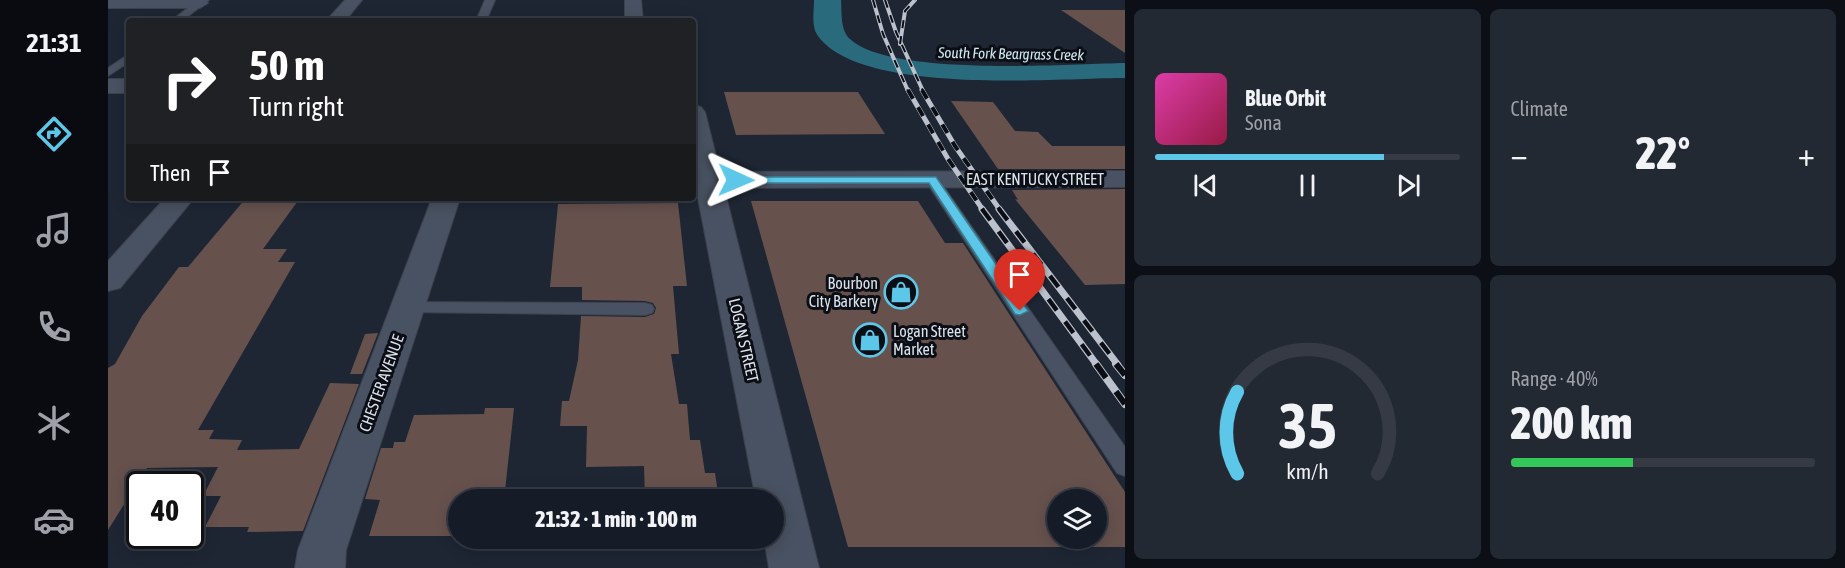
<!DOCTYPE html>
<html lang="en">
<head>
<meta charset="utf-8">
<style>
	body { margin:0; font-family:"Asap Condensed",sans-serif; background:#232933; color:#f1f3f6; height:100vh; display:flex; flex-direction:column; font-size:22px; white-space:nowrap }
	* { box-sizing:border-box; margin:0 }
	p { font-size:20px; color:#9ea1a7 }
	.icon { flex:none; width:33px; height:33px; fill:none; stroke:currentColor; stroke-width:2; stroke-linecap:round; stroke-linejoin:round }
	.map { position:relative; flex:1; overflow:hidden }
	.side { display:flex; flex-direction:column; gap:9px; padding:9px; background:#0c0f15; width:720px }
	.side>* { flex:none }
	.hud { position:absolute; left:18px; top:18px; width:570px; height:183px; border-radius:6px; box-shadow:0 3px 15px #0003,0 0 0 2px #353a44; background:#202124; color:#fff; overflow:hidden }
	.tools { position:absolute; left:939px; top:489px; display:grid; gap:12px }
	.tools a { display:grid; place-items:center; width:60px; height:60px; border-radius:50%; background:#161c27; box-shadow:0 3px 15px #0003,0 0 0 2px #353a44; font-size:30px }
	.speed { position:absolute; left:18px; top:471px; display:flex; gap:12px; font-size:30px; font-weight:700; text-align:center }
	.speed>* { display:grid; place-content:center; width:78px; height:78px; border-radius:50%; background:#161c27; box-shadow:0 3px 15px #0003,0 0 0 2px #353a44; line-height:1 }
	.speed .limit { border:3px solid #111; border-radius:9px; background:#fff; color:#111 }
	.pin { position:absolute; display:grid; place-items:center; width:51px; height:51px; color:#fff; margin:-62px -26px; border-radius:50% 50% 50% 0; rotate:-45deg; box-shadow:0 0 6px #0007 }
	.pin .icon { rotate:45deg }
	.me { position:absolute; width:66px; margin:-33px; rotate:91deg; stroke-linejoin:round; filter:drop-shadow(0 0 4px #0008) }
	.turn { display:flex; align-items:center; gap:21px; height:126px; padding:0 24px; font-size:27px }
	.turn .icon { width:78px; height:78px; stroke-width:2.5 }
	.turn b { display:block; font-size:42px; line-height:51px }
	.then { display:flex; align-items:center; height:57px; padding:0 24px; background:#0003; gap:12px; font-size:22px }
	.big { font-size:45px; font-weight:800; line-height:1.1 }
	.side .widget { flex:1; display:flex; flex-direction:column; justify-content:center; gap:9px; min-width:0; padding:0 21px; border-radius:9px; background:#232933 }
	.side .dial { align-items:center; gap:0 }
	.dial svg { height:156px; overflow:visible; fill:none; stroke:#353a44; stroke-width:7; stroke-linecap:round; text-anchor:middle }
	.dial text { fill:#f1f3f6; stroke:none }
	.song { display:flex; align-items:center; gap:18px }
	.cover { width:72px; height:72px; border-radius:9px; background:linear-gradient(135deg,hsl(320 70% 55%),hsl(340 70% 35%)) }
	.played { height:6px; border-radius:3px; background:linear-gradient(90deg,#5cc7e8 75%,#353a44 75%) }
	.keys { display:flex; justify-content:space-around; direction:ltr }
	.heat { display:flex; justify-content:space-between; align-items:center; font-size:33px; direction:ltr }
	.charge { height:9px; border-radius:4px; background:linear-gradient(90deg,#34c759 40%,#353a44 0) }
	.side .tiles { flex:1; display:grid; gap:9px; grid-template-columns:repeat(2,1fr) }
	.trip { position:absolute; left:340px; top:489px; width:336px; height:60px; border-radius:30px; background:#161c27; box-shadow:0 3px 15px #0003,0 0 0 2px #353a44; font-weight:800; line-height:60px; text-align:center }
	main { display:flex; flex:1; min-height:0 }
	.tabs { display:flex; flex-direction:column; width:108px; justify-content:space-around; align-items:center; background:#090b10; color:#9ea1a7 }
	.tabs .icon { width:42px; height:42px }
	.tabs .selected { color:#5cc7e8 }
	.tabs b { font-size:27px; color:#f1f3f6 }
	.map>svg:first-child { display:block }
	.water { fill:#2a6a7d }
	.building { fill:#66514d; fill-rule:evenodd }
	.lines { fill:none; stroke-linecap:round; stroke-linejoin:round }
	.service-casing { stroke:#3b424d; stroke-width:2 }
	.minor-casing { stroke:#3b424d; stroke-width:2 }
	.tertiary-casing { stroke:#3b424d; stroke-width:2 }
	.secondary-casing { stroke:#3b424d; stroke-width:2 }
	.service { fill:#495262; fill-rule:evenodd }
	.minor { fill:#495262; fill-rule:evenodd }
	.tertiary { fill:#495262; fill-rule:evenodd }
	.secondary { fill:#495262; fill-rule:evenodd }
	.rail-far3-casing { stroke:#bcc2cd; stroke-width:4 }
	.rail-far2-casing { stroke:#bcc2cd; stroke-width:5 }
	.rail-far1-casing { stroke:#bcc2cd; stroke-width:7 }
	.rail-casing { stroke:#bcc2cd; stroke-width:8 }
	.rail-far3 { stroke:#0b0f15; stroke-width:2; stroke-dasharray:8; stroke-linecap:butt }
	.rail-far2 { stroke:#0b0f15; stroke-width:4; stroke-dasharray:10; stroke-linecap:butt }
	.rail-far1 { stroke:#0b0f15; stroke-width:4.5; stroke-dasharray:14; stroke-linecap:butt }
	.rail { stroke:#0b0f15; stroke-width:6; stroke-dasharray:17; stroke-linecap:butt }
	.route { fill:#5cc7e8; stroke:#3c8197; stroke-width:1.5 }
	.labels { text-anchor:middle; stroke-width:6; stroke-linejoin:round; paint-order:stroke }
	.far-water-label { font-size:15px; font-style:italic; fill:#d0e9f2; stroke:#0b0f15 }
	.street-label { font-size:16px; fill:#dce2ec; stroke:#0b0f15 }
	.poi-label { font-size:16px; fill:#dce2ec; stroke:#0b0f15; text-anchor:end }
</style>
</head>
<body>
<main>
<nav class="tabs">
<b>21:31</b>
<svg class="icon selected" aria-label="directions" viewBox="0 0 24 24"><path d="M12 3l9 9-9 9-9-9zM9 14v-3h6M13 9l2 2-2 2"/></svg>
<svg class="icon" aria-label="music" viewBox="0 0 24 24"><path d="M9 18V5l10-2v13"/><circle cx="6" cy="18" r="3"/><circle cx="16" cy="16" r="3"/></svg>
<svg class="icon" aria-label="phone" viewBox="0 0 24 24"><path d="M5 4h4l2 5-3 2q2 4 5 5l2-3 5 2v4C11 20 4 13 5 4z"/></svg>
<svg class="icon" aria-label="climate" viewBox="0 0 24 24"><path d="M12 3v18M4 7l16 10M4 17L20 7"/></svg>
<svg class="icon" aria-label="car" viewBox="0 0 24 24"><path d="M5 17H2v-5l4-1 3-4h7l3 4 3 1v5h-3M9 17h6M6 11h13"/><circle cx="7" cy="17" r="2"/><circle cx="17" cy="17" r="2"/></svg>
</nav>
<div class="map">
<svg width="1017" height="568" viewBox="0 0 1017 568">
	<rect width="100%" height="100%" fill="#1e2634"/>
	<!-- water -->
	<path class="water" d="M706 0H733C734 12 732 30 742 39 783 77 958 64 1017 63V78C947 78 754 96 710 36 703 27 706 11 706 0Z"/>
	<!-- building -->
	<path class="building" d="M953 10H1017V53Z
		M616 92H750L777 134 628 135Z
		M843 101 885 102 907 131 930 132 944 146H1017V169H890Z
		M1017 189V284L977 285 907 199 910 200 904 190Z
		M138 198H192L155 249H179L170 262H187L90 430H106L101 439 134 440 129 450 191 449 222 383 251 384 195 531 139 532 141 527H97L113 496H95L110 467 39 468 0 530V368L7 364 34 316 71 267H80Z
		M643 201H810L837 243H855L1017 492V547H740ZM950 500H988V538H950Z
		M570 203 579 286H565L571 354H563L571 404H579L582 440H592L597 473H607L611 500H537L536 466 478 467 479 426H452L454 401H461L470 360 473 316 537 317 546 314 548 308 545 303 537 301 474 300V287H442L450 204Z
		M270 333 254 374H242L257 334Z
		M377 408H406L396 500H351V536H261L272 500 257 499 273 448H285L286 442H297L306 415 376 414Z
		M429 538H468V551H428Z
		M538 538H616V541L607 551H539Z"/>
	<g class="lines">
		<!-- service casing -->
		<g class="service-casing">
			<path id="service" d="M90 0H101L74 21H63Z
				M377 0H387L378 21H368Z
				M21 54V62L0 76V68Z
				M824 176 829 177 1017 447V476L1009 473 817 180Z
				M300 302 537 303 544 305 546 309 544 313 537 315 293 312 291 308Z"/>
		</g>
		<!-- minor casing -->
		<g class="minor-casing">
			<path id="minor" d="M0 0H98L100 3 92 8H0Z
				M324 198H352L238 550 237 568H187L190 550Z"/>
		</g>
		<!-- tertiary casing -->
		<g class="tertiary-casing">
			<path id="tertiary" d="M0 79H21V93H0Z
				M1017 171V187L585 188V172Z"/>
		</g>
		<!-- secondary casing -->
		<g class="secondary-casing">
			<path id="secondary" d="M237 0H254L237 21H218Z
				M517 0H533L535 21H517Z
				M585 105 593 107 597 112 711 568H661L656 538H666V500H648L585 172Z
				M57 198H86L12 288 0 291V261Z"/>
		</g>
		<!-- service -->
		<use href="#service" class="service"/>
		<!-- minor -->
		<use href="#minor" class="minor"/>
		<!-- tertiary -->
		<use href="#tertiary" class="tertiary"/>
		<!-- secondary -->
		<use href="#secondary" class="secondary"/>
		<!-- rail-far3 casing -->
		<g class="rail-far3-casing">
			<path id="rail-far3" d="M765 0 775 34 800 91
				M777 0 788 32 815 91
				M792 44 797 11 807 0"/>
		</g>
		<!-- rail-far2 casing -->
		<g class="rail-far2-casing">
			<path id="rail-far2" d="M800 90 840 159 875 210
				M814 90 847 146 892 210"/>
		</g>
		<!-- rail-far1 casing -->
		<g class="rail-far1-casing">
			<path id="rail-far1" d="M874 209 989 365
				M891 209 1010 365"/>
		</g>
		<!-- rail casing -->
		<g class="rail-casing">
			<path id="rail" d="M988 364 1017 404
				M1008 364 1017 375"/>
		</g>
		<!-- rail-far3 -->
		<use href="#rail-far3" class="rail-far3"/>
		<!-- rail-far2 -->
		<use href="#rail-far2" class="rail-far2"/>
		<!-- rail-far1 -->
		<use href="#rail-far1" class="rail-far1"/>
		<!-- rail -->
		<use href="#rail" class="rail"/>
	</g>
	<!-- route -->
	<path class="route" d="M628 177H828L920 311 912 315 907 314 821 183H624L622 180Z"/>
	<!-- icons -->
	<defs>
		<g id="shop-ring" transform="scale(1.725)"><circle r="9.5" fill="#0b0f15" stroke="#5cc7e8" stroke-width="1.5"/><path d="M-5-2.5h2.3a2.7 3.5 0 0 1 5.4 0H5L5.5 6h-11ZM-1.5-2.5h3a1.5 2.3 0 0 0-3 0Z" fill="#5cc7e8"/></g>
	</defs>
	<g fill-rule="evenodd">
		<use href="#shop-ring" x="793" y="292"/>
		<use href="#shop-ring" x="762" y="340"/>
	</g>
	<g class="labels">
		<!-- far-water labels -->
		<g class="far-water-label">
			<text transform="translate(903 54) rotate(1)" y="5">South Fork Beargrass Creek</text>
		</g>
		<!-- street labels -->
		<g class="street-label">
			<text x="927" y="185">EAST KENTUCKY STREET</text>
			<text transform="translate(636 340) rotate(77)" y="6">LOGAN STREET</text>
			<text transform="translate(273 383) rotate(-70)" y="6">CHESTER AVENUE</text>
		</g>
		<!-- poi labels -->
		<g class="poi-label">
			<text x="770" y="289">Bourbon<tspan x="770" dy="18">City Barkery</tspan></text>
			<text x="785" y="337" text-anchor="start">Logan Street<tspan x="785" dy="18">Market</tspan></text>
		</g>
	</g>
</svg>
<div class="tools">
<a><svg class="icon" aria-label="layers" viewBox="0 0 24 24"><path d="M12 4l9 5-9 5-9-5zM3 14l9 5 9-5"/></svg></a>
</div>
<div class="speed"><div class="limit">40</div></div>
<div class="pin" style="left:912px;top:311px;background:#d93025"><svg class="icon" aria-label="arrive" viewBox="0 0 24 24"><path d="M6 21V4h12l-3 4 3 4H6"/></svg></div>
<svg class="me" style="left:628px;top:180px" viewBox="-20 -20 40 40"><path d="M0-17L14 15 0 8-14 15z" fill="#5cc7e8" stroke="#fff" stroke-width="4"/></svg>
<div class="trip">21:32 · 1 min · 100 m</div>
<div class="hud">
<div class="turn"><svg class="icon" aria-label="right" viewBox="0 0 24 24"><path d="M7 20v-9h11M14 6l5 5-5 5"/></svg><div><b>50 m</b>Turn right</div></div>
<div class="then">Then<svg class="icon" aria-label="arrive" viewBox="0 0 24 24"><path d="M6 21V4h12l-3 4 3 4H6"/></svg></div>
</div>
</div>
<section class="side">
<div class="tiles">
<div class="widget">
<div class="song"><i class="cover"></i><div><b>Blue Orbit</b><p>Sona</p></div></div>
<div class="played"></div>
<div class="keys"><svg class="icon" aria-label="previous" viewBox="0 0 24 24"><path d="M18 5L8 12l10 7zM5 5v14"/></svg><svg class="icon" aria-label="pause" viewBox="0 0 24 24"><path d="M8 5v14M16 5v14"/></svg><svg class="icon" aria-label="next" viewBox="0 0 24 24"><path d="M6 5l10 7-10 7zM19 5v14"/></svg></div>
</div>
<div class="widget"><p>Climate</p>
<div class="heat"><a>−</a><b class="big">22°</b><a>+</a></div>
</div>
<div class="widget dial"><svg viewBox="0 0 100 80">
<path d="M14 69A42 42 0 1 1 86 69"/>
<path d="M14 69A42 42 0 0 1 14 27" stroke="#5cc7e8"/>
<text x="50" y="56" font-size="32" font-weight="700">35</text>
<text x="50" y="72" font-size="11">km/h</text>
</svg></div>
<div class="widget"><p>Range · 40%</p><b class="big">200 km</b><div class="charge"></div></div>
</div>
</section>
</main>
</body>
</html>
